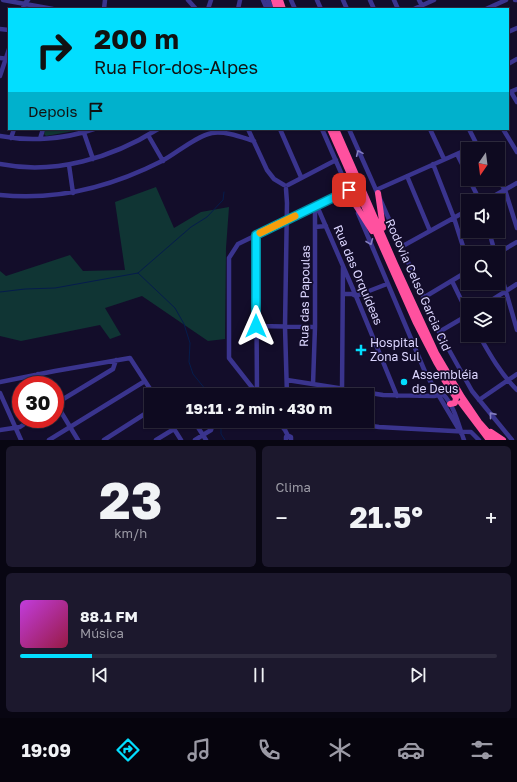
<!DOCTYPE html>
<html lang="pt">
<head>
<meta charset="utf-8">
<style>
	body { margin:0; font-family:"Golos Text",sans-serif; background:#1c182d; color:#f1f3f6; height:100vh; display:flex; flex-direction:column; font-size:15px; white-space:nowrap }
	* { box-sizing:border-box; margin:0 }
	p { font-size:13px; color:#9b9aa5 }
	.icon { flex:none; width:22px; height:22px; fill:none; stroke:currentColor; stroke-width:2; stroke-linecap:round; stroke-linejoin:round }
	.map { position:relative; height:440px; overflow:hidden }
	.sheet { display:flex; flex-direction:column; gap:6px; padding:6px; background:#080612; flex:1 }
	.sheet>* { flex:none }
	.hud { position:absolute; left:8px; top:8px; width:501px; height:122px; border-radius:0px; box-shadow:0 1px 3px #0004,0 0 0 1px #2e2b3e; background:#02deff; color:#111; overflow:hidden }
	.needle { width:26px; rotate:194deg }
	.tools { position:absolute; left:461px; top:142px; display:grid; gap:8px }
	.tools a { display:grid; place-items:center; width:44px; height:44px; border-radius:0px; background:#0e0a20; box-shadow:0 1px 3px #0004,0 0 0 1px #2e2b3e; font-size:20px }
	.speed { position:absolute; left:12px; top:376px; display:flex; gap:8px; font-size:20px; font-weight:700; text-align:center }
	.speed>* { display:grid; place-content:center; width:52px; height:52px; border-radius:50%; background:#0e0a20; box-shadow:0 1px 3px #0004,0 0 0 1px #2e2b3e; line-height:1 }
	.speed .limit { border:6px solid #d22; background:#fff; color:#111 }
	.pin { position:absolute; display:grid; place-items:center; width:34px; height:34px; color:#fff; margin:-17px; border-radius:8px; box-shadow:0 2px 6px #0006 }
	.me { position:absolute; width:44px; margin:-22px; rotate:0deg; stroke-linejoin:round; filter:drop-shadow(0 0 3px #0008) }
	.turn { display:flex; align-items:center; gap:14px; height:84px; padding:0 20px; font-size:18px }
	.turn .icon { width:52px; height:52px; stroke-width:2.5 }
	.turn b { display:block; font-size:28px; line-height:34px }
	.then { display:flex; align-items:center; height:38px; padding:0 20px; background:#0003; gap:8px; font-size:15px }
	.big { font-size:30px; font-weight:700; line-height:1.1 }
	.sheet .widget { flex:1; display:flex; flex-direction:column; justify-content:center; gap:6px; min-width:0; padding:0 14px; border-radius:6px; background:#1c182d }
	.sheet .dial { align-items:center; gap:0 }
	.dial b { font-size:52px; line-height:1 }
	.song { display:flex; align-items:center; gap:12px }
	.cover { width:48px; height:48px; border-radius:6px; background:linear-gradient(135deg,hsl(290 70% 55%),hsl(340 70% 35%)) }
	.played { height:4px; border-radius:2px; background:linear-gradient(90deg,#02deff 15%,#2e2b3e 15%) }
	.keys { display:flex; justify-content:space-around; direction:ltr }
	.heat { display:flex; justify-content:space-between; align-items:center; font-size:22px; direction:ltr }
	.sheet .tiles { flex:1; display:grid; gap:6px; grid-template-columns:1fr 1fr }
	.widget:last-child { grid-column:span 2 }
	.trip { position:absolute; left:144px; top:388px; width:230px; height:40px; border-radius:0px; background:#0e0a20; box-shadow:0 1px 3px #0004,0 0 0 1px #2e2b3e; font-weight:700; line-height:40px; text-align:center }
	.tab-bar { display:flex; height:64px; justify-content:space-around; align-items:center; background:#06040d; color:#9b9aa5 }
	.tab-bar .icon { width:28px; height:28px }
	.tab-bar .active { color:#02deff }
	.tab-bar b { font-size:18px; color:#f1f3f6 }
	.map>svg:first-child { display:block }
	.green { fill:#103534 }
	.lines { fill:none; stroke-linecap:round; stroke-linejoin:round }
	.stream { stroke:#051c4c; stroke-width:1 }
	.minor { stroke:#3a348e; stroke-width:4.5 }
	.highway { stroke:#ff519f; stroke-width:6 }
	.oneway { stroke:#837dc1 }
	.route-casing { stroke:#0190a6; stroke-width:10 }
	.route { stroke:#02deff; stroke-width:7 }
	.slow { stroke:#f59e0b; stroke-width:7 }
	.poi-dot { fill:#02deff; stroke:#130d2a; stroke-width:1.5 }
	.labels { text-anchor:middle; stroke-width:3.5; stroke-linejoin:round; paint-order:stroke }
	.street-label { font-size:12px; fill:#dcd6ff; stroke:#130d2a }
	.poi-label { font-size:12px; fill:#dcd6ff; stroke:#130d2a; text-anchor:start }
</style>
</head>
<body>
<div class="map">
<svg width="517" height="440" viewBox="0 0 517 440">
	<rect width="100%" height="100%" fill="#130d2a"/>
	<!-- green -->
	<path class="green" d="M45 129H85L46 136 44 134Z
		M156 187 174 228 201 212 229 207 226 248 225 339 208 341 142 296 105 308 121 335 110 339 100 325 21 341 0 336V271L6 276 70 255 83 271 125 270 115 202Z"/>
	<g class="lines">
		<!-- stream -->
		<path class="stream" d="M138 273 191 227 207 217 223 200 224 192
			M0 292 25 289 55 288 138 273 175 308 184 324 190 343 189 362 193 374 210 395
			M221 421V434L225 440"/>
		<!-- minor -->
		<path class="minor" d="M3 0 53 9
			M188 0 196 9
			M263 0 267 9
			M268 0 272 9
			M291 0 295 9
			M317 0 321 9
			M343 0 347 9
			M370 0 374 9
			M394 0 398 9
			M419 0 422 6
			M515 0H517
			M23 9 24 4 28 0
			M104 9 105 0
			M208 9 211 0
			M238 9 240 0
			M414 9 434 0
			M486 9 506 0
			M0 29 9 30
			M508 32 517 28
			M0 58 9 59
			M508 64 517 59
			M0 76 9 49
			M511 92 517 102
			M508 93 517 89
			M248 129 267 170 274 179 284 185
			M280 129 301 177
			M322 129 356 207
			M349 129 439 332 472 391 512 440
			M430 129 444 159
			M469 129 479 149
			M503 129 517 152
			M84 133 93 159
			M148 135 163 161
			M0 136C31 142 65 139 94 129
			M11 138 14 129
			M40 139 43 129
			M457 154 468 176
			M0 164C55 175 112 158 158 129
			M433 164 454 218 468 262
			M69 165 73 193
			M407 176 430 231
			M469 179 480 201
			M498 179 505 190 517 228
			M288 185 336 160
			M286 189 287 203 285 327 287 395
			M376 190 468 149
			M0 195C57 201 111 187 162 161 177 153 196 136 212 133 226 131 241 137 254 141
			M485 201 517 183
			M317 206 356 296 397 396
			M358 213 426 374 461 433
			M315 227 326 226
			M489 231 495 253
			M256 235 257 394
			M401 247 468 210
			M498 253 517 242
			M498 264 517 330
			M452 281 468 314
			M343 294H352L356 296 387 284
			M423 298 468 271
			M484 305 517 284
			M256 326 315 327
			M439 332 468 315
			M479 335C490 355 501 374 517 390
			M38 374 45 385
			M287 380 383 395 434 396 443 394C455 407 458 424 464 440
			M0 382 55 371 130 358 154 395
			M313 384 315 327V207
			M342 390 343 267
			M0 393 21 440
			M258 395 229 358V258L238 244 349 190
			M479 400 517 374
			M55 402 78 440
			M55 404 113 369 116 360
			M169 421 181 440
			M194 421 206 440
			M278 421 285 430 288 436
			M336 421 379 427 471 432 479 440
			M0 430 20 427 32 419
			M285 430 286 421
			M49 440 145 381
			M104 440 151 410
			M156 440 174 429
			M195 440 211 430 214 421
			M286 440V437L289 436 291 437V440"/>
		<!-- highway -->
		<path class="highway" d="M274 0 277 9
			M280 0 283 9
			M330 129 416 323 436 362 446 379
			M336 129 395 264 436 353 462 397 479 422 495 440
			M378 193 383 228
			M355 204 372 231
			M443 378 456 398 455 403 450 404
			M461 403 489 440
			M491 432 503 440"/>
	</g>
	<!-- one-way arrows -->
	<defs><path id="oneway-chevron" d="M-2-3.5L2.5 0L-2 3.5" fill="none" stroke-width="1.6" stroke-linecap="round" stroke-linejoin="round"/></defs>
	<g class="oneway">
		<use href="#oneway-chevron" transform="translate(359 153) rotate(-114)"/>
		<use href="#oneway-chevron" transform="translate(370 242) rotate(68)"/>
		<use href="#oneway-chevron" transform="translate(492 415) rotate(-129)"/>
	</g>
	<g class="lines">
		<!-- route casing -->
		<g class="route-casing">
			<path id="route" d="M256 326V235L349 190"/>
		</g>
		<!-- route -->
		<use href="#route" class="route"/>
		<!-- slow -->
		<path class="slow" d="M260 233 295 216"/>
	</g>
	<!-- markers -->
	<g class="poi-dot">
		<path d="M359 344h4v4h4v4h-4v4h-4v-4h-4v-4h4z"/>
		<circle cx="404" cy="382" r="4"/>
	</g>
	<g class="labels">
		<!-- street labels -->
		<g class="street-label">
			<text transform="translate(358 275) rotate(67)" y="4">Rua das Orquídeas</text>
			<text transform="translate(418 285) rotate(66)" y="4">Rodovia Celso Garcia Cid</text>
			<text transform="translate(305 296) rotate(-89)" y="4">Rua das Papoulas</text>
		</g>
		<!-- poi labels -->
		<g class="poi-label">
			<text x="370" y="347">Hospital<tspan x="370" dy="14">Zona Sul</tspan></text>
			<text x="412" y="379">Assembléia<tspan x="412" dy="14">de Deus</tspan></text>
		</g>
	</g>
</svg>
<div class="tools">
<a><svg class="needle" viewBox="-14 -14 28 28"><path d="M0-13l5 13h-10z" fill="#e53935"/><path d="M0 13l5-13h-10z" fill="#9b9aa5"/></svg></a>
<a><svg class="icon" aria-label="sound" viewBox="0 0 24 24"><path d="M4 9h4l5-4v14l-5-4H4zM17 9q2 3 0 6"/></svg></a>
<a><svg class="icon" aria-label="search" viewBox="0 0 24 24"><circle cx="10" cy="10" r="6"/><path d="M15 15l6 6"/></svg></a>
<a><svg class="icon" aria-label="layers" viewBox="0 0 24 24"><path d="M12 4l9 5-9 5-9-5zM3 14l9 5 9-5"/></svg></a>
</div>
<div class="speed"><div class="limit">30</div></div>
<div class="pin" style="left:349px;top:190px;background:#d93025"><svg class="icon" aria-label="arrive" viewBox="0 0 24 24"><path d="M6 21V4h12l-3 4 3 4H6"/></svg></div>
<svg class="me" style="left:256px;top:326px" viewBox="-20 -20 40 40"><path d="M0-17L14 15 0 8-14 15z" fill="#02deff" stroke="#fff" stroke-width="4"/></svg>
<div class="trip">19:11 · 2 min · 430 m</div>
<div class="hud">
<div class="turn"><svg class="icon" aria-label="right" viewBox="0 0 24 24"><path d="M7 20v-9h11M14 6l5 5-5 5"/></svg><div><b>200 m</b>Rua Flor-dos-Alpes</div></div>
<div class="then">Depois<svg class="icon" aria-label="arrive" viewBox="0 0 24 24"><path d="M6 21V4h12l-3 4 3 4H6"/></svg></div>
</div>
</div>
<section class="sheet">
<div class="tiles">
<div class="widget dial"><b>23</b><p>km/h</p></div>
<div class="widget"><p>Clima</p>
<div class="heat"><a>−</a><b class="big">21.5°</b><a>+</a></div>
</div>
<div class="widget">
<div class="song"><i class="cover"></i><div><b>88.1 FM</b><p>Música</p></div></div>
<div class="played"></div>
<div class="keys"><svg class="icon" aria-label="previous" viewBox="0 0 24 24"><path d="M18 5L8 12l10 7zM5 5v14"/></svg><svg class="icon" aria-label="pause" viewBox="0 0 24 24"><path d="M8 5v14M16 5v14"/></svg><svg class="icon" aria-label="next" viewBox="0 0 24 24"><path d="M6 5l10 7-10 7zM19 5v14"/></svg></div>
</div>
</div>
</section>
<nav class="tab-bar">
<b>19:09</b>
<svg class="icon active" aria-label="directions" viewBox="0 0 24 24"><path d="M12 3l9 9-9 9-9-9zM9 14v-3h6M13 9l2 2-2 2"/></svg>
<svg class="icon" aria-label="music" viewBox="0 0 24 24"><path d="M9 18V5l10-2v13"/><circle cx="6" cy="18" r="3"/><circle cx="16" cy="16" r="3"/></svg>
<svg class="icon" aria-label="phone" viewBox="0 0 24 24"><path d="M5 4h4l2 5-3 2q2 4 5 5l2-3 5 2v4C11 20 4 13 5 4z"/></svg>
<svg class="icon" aria-label="climate" viewBox="0 0 24 24"><path d="M12 3v18M4 7l16 10M4 17L20 7"/></svg>
<svg class="icon" aria-label="car" viewBox="0 0 24 24"><path d="M5 17H2v-5l4-1 3-4h7l3 4 3 1v5h-3M9 17h6M6 11h13"/><circle cx="7" cy="17" r="2"/><circle cx="17" cy="17" r="2"/></svg>
<svg class="icon" aria-label="filters" viewBox="0 0 24 24"><path d="M4 7h16M4 17h16"/><circle cx="9" cy="7" r="2"/><circle cx="15" cy="17" r="2"/></svg>
</nav>
</body>
</html>
